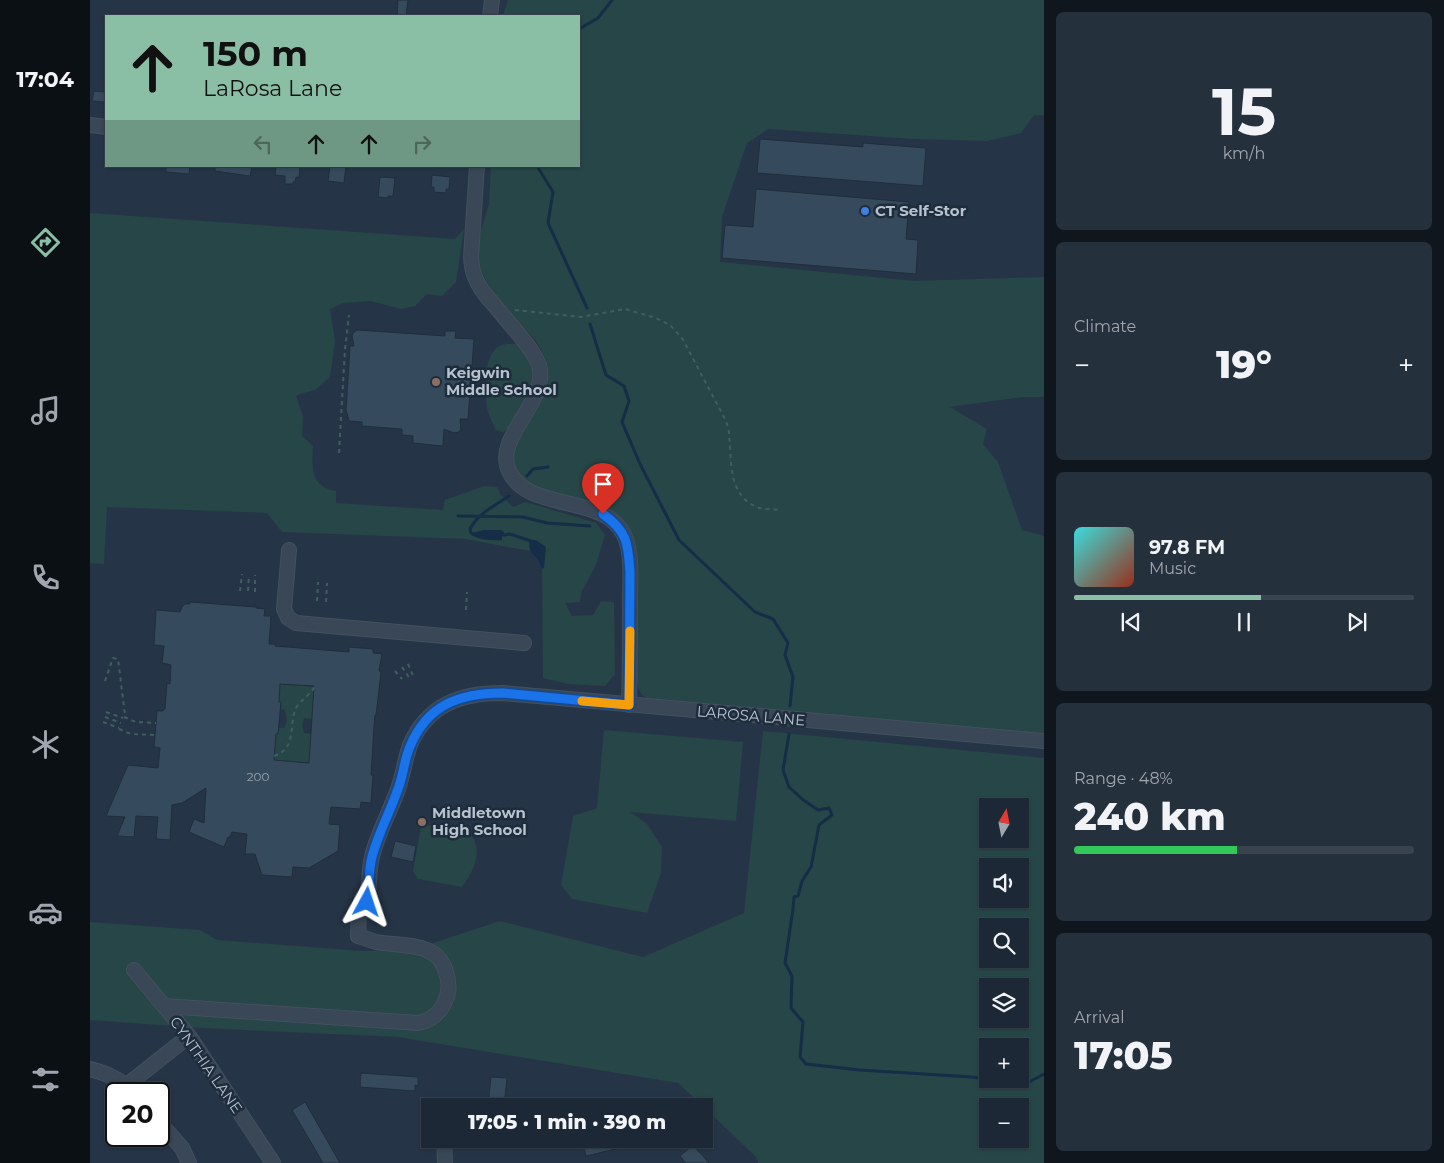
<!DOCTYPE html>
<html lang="en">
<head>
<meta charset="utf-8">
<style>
	body { margin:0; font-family:Montserrat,sans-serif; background:#25303d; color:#f1f3f6; height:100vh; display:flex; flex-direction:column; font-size:19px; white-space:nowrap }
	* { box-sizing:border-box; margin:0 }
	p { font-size:16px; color:#a0a6ad }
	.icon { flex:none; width:28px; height:28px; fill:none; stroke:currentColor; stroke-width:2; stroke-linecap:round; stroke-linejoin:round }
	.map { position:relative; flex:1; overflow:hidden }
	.panel { display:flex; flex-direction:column; gap:12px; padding:12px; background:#0f161d; width:400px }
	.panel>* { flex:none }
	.hud { position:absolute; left:15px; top:15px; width:475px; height:152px; border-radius:0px; box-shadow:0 1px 4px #0004,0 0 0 1px #3a4450; background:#8abfa5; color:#111; overflow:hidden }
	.needle { width:32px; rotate:10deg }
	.tools { position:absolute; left:889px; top:798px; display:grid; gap:10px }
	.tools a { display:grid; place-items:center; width:50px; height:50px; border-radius:0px; background:#1c2835; box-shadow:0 1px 4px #0004,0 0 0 1px #3a4450; font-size:25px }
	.speed { position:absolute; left:15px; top:1082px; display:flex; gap:10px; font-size:25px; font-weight:700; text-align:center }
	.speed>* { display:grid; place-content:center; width:65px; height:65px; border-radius:50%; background:#1c2835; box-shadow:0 1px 4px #0004,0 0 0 1px #3a4450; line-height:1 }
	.speed .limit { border:2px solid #111; border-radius:8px; background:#fff; color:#111 }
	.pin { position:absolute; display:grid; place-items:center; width:42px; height:42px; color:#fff; margin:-51px -21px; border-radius:50% 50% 50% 0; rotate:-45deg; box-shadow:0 0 5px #0007 }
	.pin .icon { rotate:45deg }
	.me { position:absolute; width:55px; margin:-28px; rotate:5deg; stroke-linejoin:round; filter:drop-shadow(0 0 4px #0008) }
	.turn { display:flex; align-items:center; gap:18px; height:105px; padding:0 15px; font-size:22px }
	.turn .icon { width:65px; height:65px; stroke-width:2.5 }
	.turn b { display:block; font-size:35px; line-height:42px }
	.lanes { display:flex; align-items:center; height:48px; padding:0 15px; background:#0003; justify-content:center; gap:25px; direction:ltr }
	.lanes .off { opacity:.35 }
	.big { font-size:38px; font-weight:800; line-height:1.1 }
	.panel .tile { flex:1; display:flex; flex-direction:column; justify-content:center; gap:8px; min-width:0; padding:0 18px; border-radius:8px; background:#25303d }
	.panel .dial { align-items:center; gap:0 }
	.dial b { font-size:65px; line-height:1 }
	.song { display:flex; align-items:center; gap:15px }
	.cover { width:60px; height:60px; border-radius:8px; background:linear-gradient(135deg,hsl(180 70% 55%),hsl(10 70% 35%)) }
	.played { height:5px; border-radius:2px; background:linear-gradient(90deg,#8abfa5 55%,#3a4450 55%) }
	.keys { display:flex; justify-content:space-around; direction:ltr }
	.heat { display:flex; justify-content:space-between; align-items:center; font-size:28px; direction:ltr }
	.charge { height:8px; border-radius:4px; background:linear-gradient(90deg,#34c759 48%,#3a4450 0) }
	.trip { position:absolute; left:331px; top:1098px; width:292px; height:50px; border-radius:0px; background:#1c2835; box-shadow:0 1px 4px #0004,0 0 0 1px #3a4450; font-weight:800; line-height:50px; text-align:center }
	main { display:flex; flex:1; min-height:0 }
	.tab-bar { display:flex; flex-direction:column; width:90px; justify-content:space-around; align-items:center; background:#0b1015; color:#a0a6ad }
	.tab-bar .icon { width:35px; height:35px }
	.tab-bar .selected { color:#8abfa5 }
	.tab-bar b { font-size:22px; color:#f1f3f6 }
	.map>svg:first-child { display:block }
	.green { fill:#274647; fill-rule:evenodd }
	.water { fill:#152d47 }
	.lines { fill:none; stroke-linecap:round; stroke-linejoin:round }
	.stream { stroke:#152d47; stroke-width:3 }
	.building { fill:#364a5d; stroke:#202e3d; fill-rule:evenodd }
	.minor-casing { stroke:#43505f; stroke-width:16 }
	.path { stroke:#405e5f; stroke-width:2; stroke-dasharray:4 4; stroke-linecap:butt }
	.minor { stroke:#394756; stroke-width:14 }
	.route-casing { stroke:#114b97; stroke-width:12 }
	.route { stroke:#1a73e8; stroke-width:9 }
	.slow { stroke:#f59e0b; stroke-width:9 }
	.shop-dot { fill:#3f7fe0; stroke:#1e2c3b; stroke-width:2 }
	.education-dot { fill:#8d6e63; stroke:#1e2c3b; stroke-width:2 }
	.labels { text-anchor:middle; stroke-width:5; stroke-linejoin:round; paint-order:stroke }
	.number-label { font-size:12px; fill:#95a2b1 }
	.poi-label { font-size:15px; font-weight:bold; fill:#b7c2cf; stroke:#1e2c3b; text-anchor:start }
	.street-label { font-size:15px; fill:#b7c2cf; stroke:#1e2c3b }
</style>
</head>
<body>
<main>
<nav class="tab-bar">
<b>17:04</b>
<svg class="icon selected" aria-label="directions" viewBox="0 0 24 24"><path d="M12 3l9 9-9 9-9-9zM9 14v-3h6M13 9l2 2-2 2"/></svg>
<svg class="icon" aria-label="music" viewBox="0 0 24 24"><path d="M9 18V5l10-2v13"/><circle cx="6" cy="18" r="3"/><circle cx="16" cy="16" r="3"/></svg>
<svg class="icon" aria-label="phone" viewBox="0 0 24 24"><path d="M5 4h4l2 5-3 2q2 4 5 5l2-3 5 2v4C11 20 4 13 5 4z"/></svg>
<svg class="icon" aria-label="climate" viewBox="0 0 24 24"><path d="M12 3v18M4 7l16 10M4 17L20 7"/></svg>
<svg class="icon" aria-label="car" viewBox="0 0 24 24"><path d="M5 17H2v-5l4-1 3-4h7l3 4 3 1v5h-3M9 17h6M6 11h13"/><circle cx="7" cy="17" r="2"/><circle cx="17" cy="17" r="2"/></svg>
<svg class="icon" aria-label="filters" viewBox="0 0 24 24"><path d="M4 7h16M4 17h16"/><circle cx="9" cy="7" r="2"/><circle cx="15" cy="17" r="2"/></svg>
</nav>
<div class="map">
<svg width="954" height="1163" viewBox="0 0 954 1163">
	<rect width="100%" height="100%" fill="#253547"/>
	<!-- green -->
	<path class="green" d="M418 0H954V115H944L931 133 897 141 823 139 678 129 657 143 632 217 630 262 824 281 954 277V397H932L860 407 897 429 893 444 908 462 932 530 954 536V734L556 698C550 694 548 689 547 682L546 548C540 532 532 518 517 509 489 493 409 495 426 445 432 433 438 422 444 410 458 383 464 369 446 341L402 292 391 270 389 261V243L391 231 399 204 401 166H489V16H413Z
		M0 213 365 239 374 229 366 282 352 296 337 294 325 306 311 309 280 301 253 303 240 309 245 341 240 377 225 390 213 393 206 396 213 416 212 436 223 446C222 467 220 487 246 491V503L353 510 355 500 394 486 407 487 411 495 423 507 436 502 506 523 515 535 506 565 491 593 490 602 475 603 482 616 503 615 511 601 524 602 525 674 515 686 478 684 453 678 452 569 448 560 440 551 375 539 192 532 177 513 17 507 14 564 0 563Z
		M416 344H425L430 346 442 364 443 377 439 391 421 426 413 432 406 430C403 424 400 418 398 412 396 405 396 398 396 391 396 374 395 348 416 344Z
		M190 684 230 687 222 719 214 718 212 726 214 733 221 734 224 763 184 760 186 734H188L189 728H194L197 720 195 710 190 709 189 702Z
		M514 730 653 742 646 821 540 812 557 824 572 847 571 873 557 913 482 899 471 885 483 816 507 808Z
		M673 731 954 758V1163H668L667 1158 615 1108V1106H613L588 1083 308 1037 111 1028 0 1020V922L110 930 127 940 272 951H308L334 946 410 921 553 957 654 913ZM898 806H930V839H898ZM898 866H930V899H898ZM898 926H930V959H898ZM898 986H930V1019H898ZM898 1046H930V1079H898ZM898 1106H930V1139H898Z
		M349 823C358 825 372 826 379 833 395 849 383 872 372 887L328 879 323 871 331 827Z"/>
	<!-- water -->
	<path class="water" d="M394 530H411L414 532V535L412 537V540C401 541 391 540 381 535V533Z
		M443 540H446L456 547 454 568 452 569 448 560 440 551 439 542Z"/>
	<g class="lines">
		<!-- stream -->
		<path class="stream" d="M489 32V29L508 18 522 0
			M447 166 463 192 458 223 497 308
			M500 324 516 375 534 386 539 401 532 422 550 464 589 540 665 612 683 619 698 643 695 655 703 677 700 706
			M437 476 443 469 458 467
			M368 516 433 517 457 523 500 526
			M381 533 380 529C387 514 406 505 419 496
			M414 535 420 534 441 541
			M699 734 693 770 699 787 712 799 728 810 739 808 742 815 729 825 721 867 712 881 708 896 704 897 703 909 695 963 702 976 701 1008 713 1022 710 1057 716 1064 770 1070 882 1077 935 1084 954 1074"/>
	</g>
	<!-- building -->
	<path class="building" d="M308 0H318L316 16 307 15Z
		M4 91 16 92V102L2 101Z
		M670 139 773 147V143L836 148 833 186 667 173Z
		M76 166H100L99 174 76 172Z
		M125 166H162L160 176 125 171Z
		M186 166H210L209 177H206L205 182H203V184H195V176L185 175Z
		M240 166H256L254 183 238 181Z
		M342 175 360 177 359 189H356V193L344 192V187H341Z
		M290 177 305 178 303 196H298V198L288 197Z
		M666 189 819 202 816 239 828 240 826 274 632 258 635 225 663 227Z
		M267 330 355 336V331H366L365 338 384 339 378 419H370L371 429 369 432 364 433 354 429 353 446 323 443V436L312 435V429L272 426V422L259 421 256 410 260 346H264L262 336 263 333Z
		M100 602 166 607V608L175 609 174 616H181L179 644H185V646L259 652V647L283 649V653L292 654 289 670 291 673 286 715H285L284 727 281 775H283L281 803 271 802 270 809 241 807 239 824 250 825 248 851 219 868 203 867 202 877 172 875 165 854H155L157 834 142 832 140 837H138L134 847 99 832 104 819 114 823 116 788 92 803 82 805 80 840 66 839 68 817 46 816 44 837 27 836 35 817 16 816 38 765 68 768 70 748 64 747 67 711H73L74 709H75L77 683 80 684 81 665 72 663 74 646 64 645 66 610 90 612 92 607 95 604H100ZM190 684 224 686 219 763 184 760 186 734H188L191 702H189Z
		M305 841 326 846 323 862 301 857Z
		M271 1073 328 1077V1086L325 1085V1091L270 1087Z
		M401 1077 417 1078 414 1106H398Z
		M215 1102 250 1163H233L202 1110Z
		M499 1139H537L538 1146 496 1156 492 1140Z
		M603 1145 619 1163H596L590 1156Z"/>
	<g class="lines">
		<!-- minor casing -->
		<g class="minor-casing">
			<path id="minor" d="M400 16 402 0
				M0 125 16 127
				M387 166 381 257C382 272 385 280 394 293 405 306 415 318 426 331 435 342 444 352 449 365 460 401 403 437 419 471 438 513 514 493 534 535 543 553 540 583 540 603 540 637 540 671 539 705
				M199 550 194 609 198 618 206 623 434 643
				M44 970 99 1036 183 1163
				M74 1006 328 1023C343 1020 351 1012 356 999 360 990 359 981 356 972 347 940 311 947 286 942 280 940 274 938 268 936L269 907 272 906 277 902C280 887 278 872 282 857 287 834 300 812 308 789 313 775 315 759 320 745 338 704 371 693 413 693L954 741
				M0 1069C17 1073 32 1080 45 1094
				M37 1085 99 1036
				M69 1122 92 1148 99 1163
				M354 1139 355 1163"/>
		</g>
		<!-- path -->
		<path class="path" d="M425 310 491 317 535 309 566 318 580 325 592 338 635 419C637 424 639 429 639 434 642 460 637 495 667 507 673 510 683 509 690 510
			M249 453 255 349 259 315
			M150 591 152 574
			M158 591 159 575
			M165 592V575
			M227 601 228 582
			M236 602 237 583
			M376 610 377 592
			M318 664 324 678
			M312 667 320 679
			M305 671 312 679
			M15 681 23 658 28 659 35 715
			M16 712 33 718
			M15 717 31 723
			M34 717 46 722 66 723
			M13 722 29 728
			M29 729 41 734 65 735
			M184 756C208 748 198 725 206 708 210 700 220 696 225 686"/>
		<!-- minor -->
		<use href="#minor" class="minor"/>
	</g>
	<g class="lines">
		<!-- route casing -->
		<g class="route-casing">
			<path id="route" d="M277 902C280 887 278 872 282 857 288 834 300 812 308 789 313 776 314 762 319 749 336 705 369 693 413 693L539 705 540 572C538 544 538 532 513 514"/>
		</g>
		<!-- route -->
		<use href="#route" class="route"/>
		<!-- slow -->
		<path class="slow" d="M492 701 539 705 540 631"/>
	</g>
	<!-- markers -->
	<circle class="shop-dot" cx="775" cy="211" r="5"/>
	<g class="education-dot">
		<circle cx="346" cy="382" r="5"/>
		<circle cx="332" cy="822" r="5"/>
	</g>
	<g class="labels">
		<!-- number labels -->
		<g class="number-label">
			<text x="168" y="781">200</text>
		</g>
		<!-- poi labels -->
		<g class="poi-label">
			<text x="785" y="216">CT Self-Stor</text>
			<text x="356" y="378">Keigwin<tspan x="356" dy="17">Middle School</tspan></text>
			<text x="342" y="818">Middletown<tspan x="342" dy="17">High School</tspan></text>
		</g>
		<!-- street labels -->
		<g class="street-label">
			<text transform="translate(661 716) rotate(5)" y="5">LAROSA LANE</text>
			<text transform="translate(116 1065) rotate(55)" y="5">CYNTHIA LANE</text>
		</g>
	</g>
</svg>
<div class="tools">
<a><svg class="needle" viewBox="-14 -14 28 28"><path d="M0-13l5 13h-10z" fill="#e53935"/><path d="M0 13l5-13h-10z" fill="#a0a6ad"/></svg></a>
<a><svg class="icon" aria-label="sound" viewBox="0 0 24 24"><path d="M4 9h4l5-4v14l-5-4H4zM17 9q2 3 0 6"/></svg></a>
<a><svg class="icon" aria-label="search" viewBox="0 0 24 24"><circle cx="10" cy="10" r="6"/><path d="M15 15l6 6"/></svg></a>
<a><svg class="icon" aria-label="layers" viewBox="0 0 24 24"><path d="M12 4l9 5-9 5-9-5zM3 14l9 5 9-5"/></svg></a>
<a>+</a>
<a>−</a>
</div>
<div class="speed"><div class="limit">20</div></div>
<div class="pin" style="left:513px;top:514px;background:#d93025"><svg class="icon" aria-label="arrive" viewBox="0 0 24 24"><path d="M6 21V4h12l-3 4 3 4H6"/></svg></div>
<svg class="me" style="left:277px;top:902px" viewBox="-20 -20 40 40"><path d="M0-17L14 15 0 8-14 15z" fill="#1a73e8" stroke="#fff" stroke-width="4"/></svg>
<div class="trip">17:05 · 1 min · 390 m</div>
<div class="hud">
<div class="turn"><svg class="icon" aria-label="ahead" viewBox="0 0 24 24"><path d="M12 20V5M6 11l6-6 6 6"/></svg><div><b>150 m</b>LaRosa Lane</div></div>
<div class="lanes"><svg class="icon off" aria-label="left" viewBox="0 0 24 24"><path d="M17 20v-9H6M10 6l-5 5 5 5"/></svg><svg class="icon" aria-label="ahead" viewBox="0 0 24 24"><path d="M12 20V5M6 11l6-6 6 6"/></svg><svg class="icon" aria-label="ahead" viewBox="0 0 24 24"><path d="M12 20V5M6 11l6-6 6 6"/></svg><svg class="icon off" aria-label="right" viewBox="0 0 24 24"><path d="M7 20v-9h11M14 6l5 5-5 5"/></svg></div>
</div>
</div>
<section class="panel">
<div class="tile dial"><b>15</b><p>km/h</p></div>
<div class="tile"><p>Climate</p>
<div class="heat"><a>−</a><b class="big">19°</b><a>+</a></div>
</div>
<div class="tile">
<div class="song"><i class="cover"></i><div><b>97.8 FM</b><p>Music</p></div></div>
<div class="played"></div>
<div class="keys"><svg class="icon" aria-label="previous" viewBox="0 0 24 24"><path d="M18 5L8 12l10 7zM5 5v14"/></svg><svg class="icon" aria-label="pause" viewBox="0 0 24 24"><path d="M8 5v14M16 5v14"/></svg><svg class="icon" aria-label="next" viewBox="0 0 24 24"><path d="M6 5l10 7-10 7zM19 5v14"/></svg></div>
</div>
<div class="tile"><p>Range · 48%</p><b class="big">240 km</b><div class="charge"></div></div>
<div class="tile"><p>Arrival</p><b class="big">17:05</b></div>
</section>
</main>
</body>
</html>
